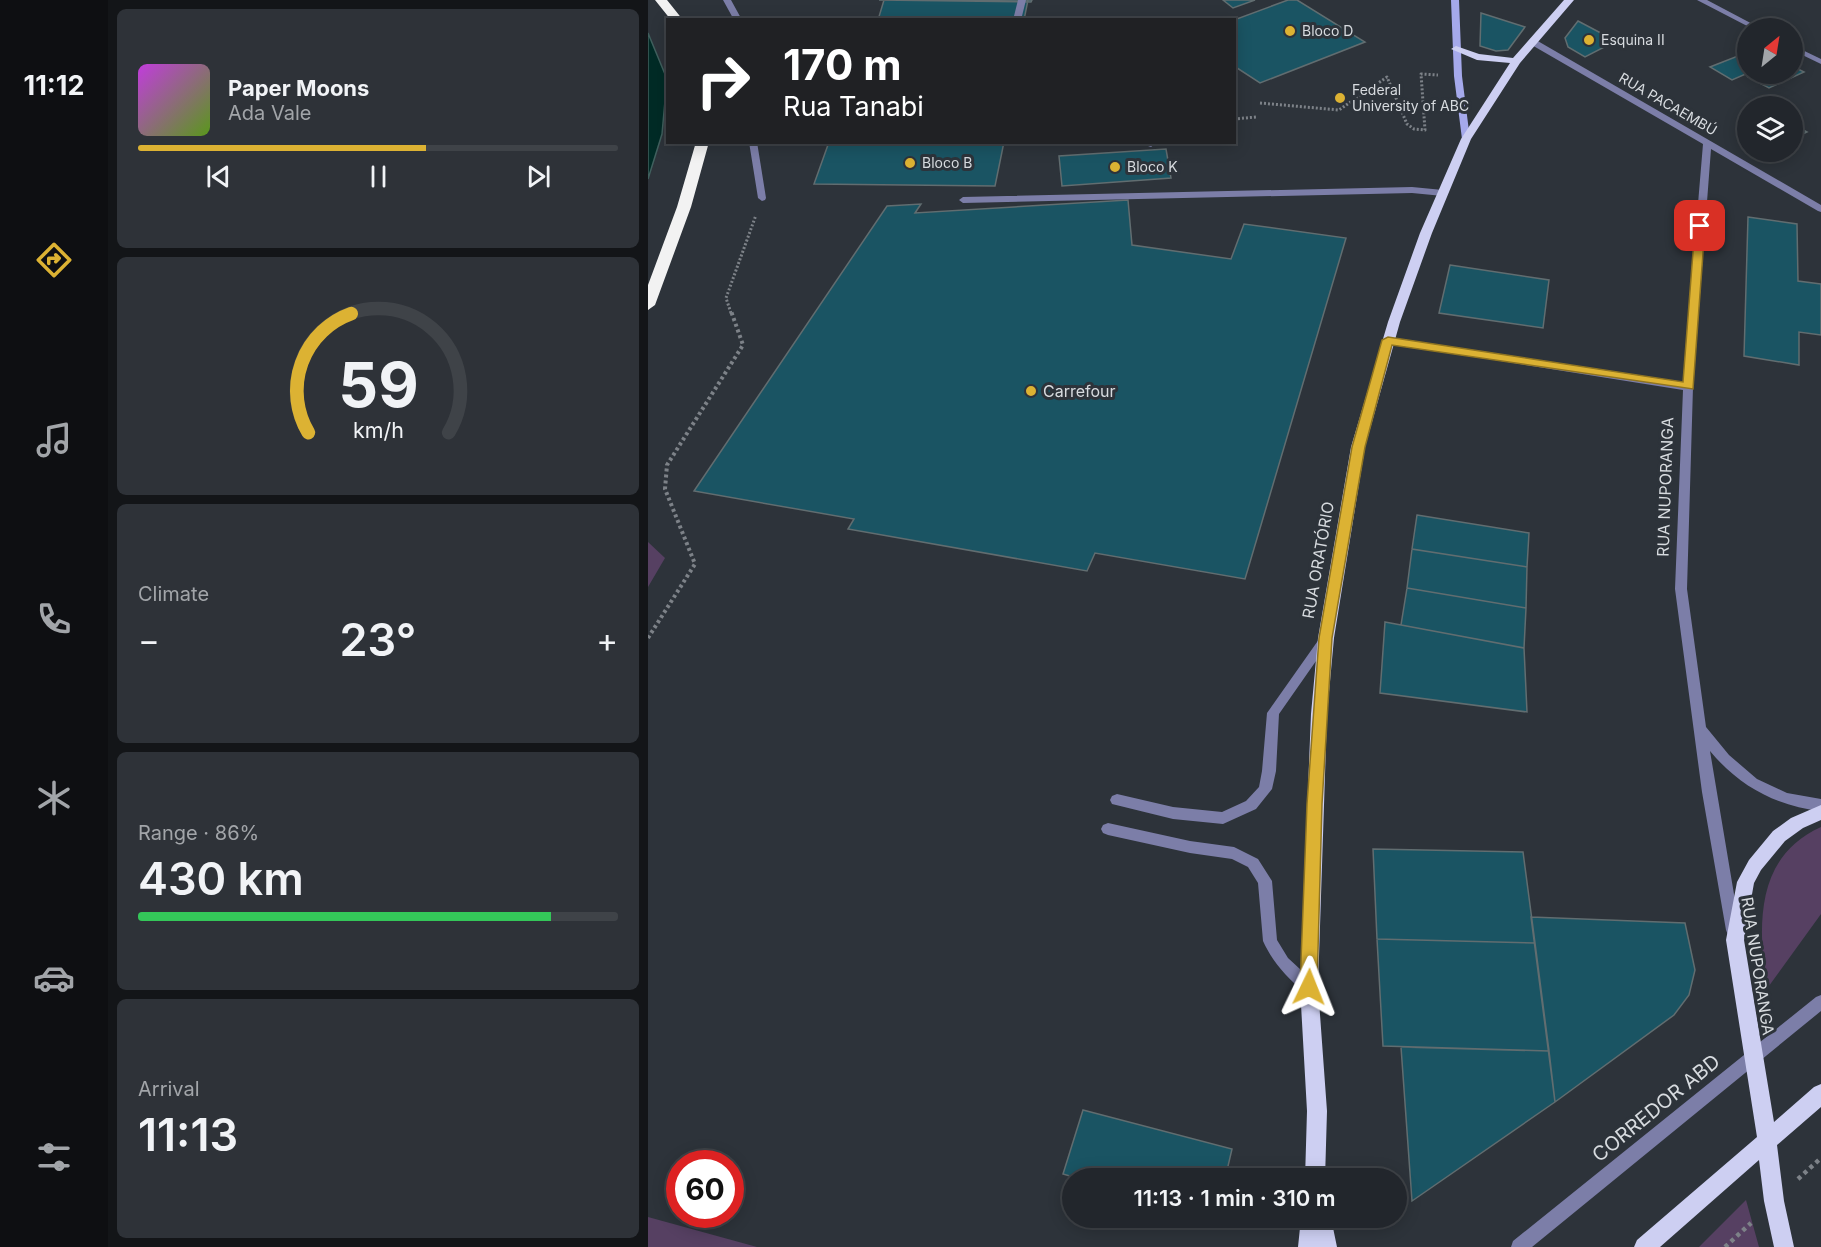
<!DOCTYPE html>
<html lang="en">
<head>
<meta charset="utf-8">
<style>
	body { margin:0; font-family:Inter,sans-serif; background:#2e3238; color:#f1f3f6; height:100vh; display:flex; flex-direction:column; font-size:22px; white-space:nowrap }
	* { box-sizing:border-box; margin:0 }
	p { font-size:20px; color:#a2a5a9 }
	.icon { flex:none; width:33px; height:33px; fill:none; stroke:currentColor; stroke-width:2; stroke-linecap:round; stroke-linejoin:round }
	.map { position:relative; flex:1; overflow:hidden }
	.side { display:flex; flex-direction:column; gap:9px; padding:9px; background:#131518; width:540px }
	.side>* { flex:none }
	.top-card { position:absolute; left:18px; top:18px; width:570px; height:126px; border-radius:0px; box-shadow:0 3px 15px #0003,0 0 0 2px #3f4348; background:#202124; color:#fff; overflow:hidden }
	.needle { width:39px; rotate:30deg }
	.buttons { position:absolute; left:1089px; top:18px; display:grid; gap:12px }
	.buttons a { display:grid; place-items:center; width:66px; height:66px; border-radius:50%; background:#22262c; box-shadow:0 3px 15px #0003,0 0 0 2px #3f4348; font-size:30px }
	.speed { position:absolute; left:18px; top:1150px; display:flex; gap:12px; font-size:30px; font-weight:700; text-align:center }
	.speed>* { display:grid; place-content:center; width:78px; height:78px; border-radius:50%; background:#22262c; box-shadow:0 3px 15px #0003,0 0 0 2px #3f4348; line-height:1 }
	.speed .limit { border:9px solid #d22; background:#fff; color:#111 }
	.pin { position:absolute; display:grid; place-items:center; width:51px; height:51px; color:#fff; margin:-26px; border-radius:12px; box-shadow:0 3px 9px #0006 }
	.me { position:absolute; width:66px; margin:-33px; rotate:2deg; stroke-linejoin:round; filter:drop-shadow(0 0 4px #0008) }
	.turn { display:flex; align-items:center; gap:21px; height:126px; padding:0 18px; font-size:27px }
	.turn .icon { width:78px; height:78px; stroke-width:2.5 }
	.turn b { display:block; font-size:42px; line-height:51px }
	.big { font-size:45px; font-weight:600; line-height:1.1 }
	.side .tile { flex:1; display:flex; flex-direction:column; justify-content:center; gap:9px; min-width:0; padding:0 21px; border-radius:9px; background:#2e3238 }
	.side .dial { align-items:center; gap:0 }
	.dial svg { height:156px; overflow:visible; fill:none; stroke:#3f4348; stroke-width:7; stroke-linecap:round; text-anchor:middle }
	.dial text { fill:#f1f3f6; stroke:none }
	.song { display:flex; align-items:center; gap:18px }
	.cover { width:72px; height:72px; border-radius:9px; background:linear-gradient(135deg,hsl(290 70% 55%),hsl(90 70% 35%)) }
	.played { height:6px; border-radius:3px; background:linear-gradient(90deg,#dcb233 60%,#3f4348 60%) }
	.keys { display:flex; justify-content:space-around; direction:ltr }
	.heat { display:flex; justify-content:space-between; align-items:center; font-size:33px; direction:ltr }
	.charge { height:9px; border-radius:4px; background:linear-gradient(90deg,#34c759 86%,#3f4348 0) }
	.trip { position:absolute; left:414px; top:1168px; width:345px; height:60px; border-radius:30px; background:#22262c; box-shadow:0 3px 15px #0003,0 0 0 2px #3f4348; font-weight:600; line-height:60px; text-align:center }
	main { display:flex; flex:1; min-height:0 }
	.dock { display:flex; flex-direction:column; width:108px; justify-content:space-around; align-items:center; background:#0e0f12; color:#a2a5a9 }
	.dock .icon { width:42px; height:42px }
	.dock .selected { color:#dcb233 }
	.dock b { font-size:27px; color:#f1f3f6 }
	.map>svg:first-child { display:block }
	.green { fill:#564062 }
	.water { fill:#002b26; stroke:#40605e; stroke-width:1.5 }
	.building { fill:#1a5463; stroke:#616d70; stroke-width:1.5 }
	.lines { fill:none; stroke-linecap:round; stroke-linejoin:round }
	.path-far2 { stroke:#7d8288; stroke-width:3; stroke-dasharray:2 2; stroke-linecap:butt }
	.path-far1 { stroke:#7d8288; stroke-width:4; stroke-dasharray:3 3; stroke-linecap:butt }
	.path { stroke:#7d8288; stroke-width:4.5; stroke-dasharray:4 4; stroke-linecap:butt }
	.lane { fill:#7c7ea8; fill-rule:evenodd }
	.street { fill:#7c7ea8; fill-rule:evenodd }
	.secondary { fill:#a5a9eb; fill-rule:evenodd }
	.primary { fill:#cdcff2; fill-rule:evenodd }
	.highway { fill:#f2f2f2; fill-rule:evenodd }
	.route { fill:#dcb233; stroke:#8f7421; stroke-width:1.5 }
	.poi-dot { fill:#dcb233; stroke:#2d333a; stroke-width:2 }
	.labels { text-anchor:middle; stroke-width:6; stroke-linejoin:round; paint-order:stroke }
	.far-poi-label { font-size:14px; fill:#d7dbdf; stroke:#2d333a; text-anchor:start }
	.far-street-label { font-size:14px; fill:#d7dbdf; stroke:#2d333a }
	.poi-label { font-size:16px; fill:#d7dbdf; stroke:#2d333a; text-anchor:start }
	.street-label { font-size:16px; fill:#d7dbdf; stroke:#2d333a }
	.near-street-label { font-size:20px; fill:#d7dbdf; stroke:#2d333a }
</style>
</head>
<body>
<main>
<nav class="dock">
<b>11:12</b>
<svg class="icon selected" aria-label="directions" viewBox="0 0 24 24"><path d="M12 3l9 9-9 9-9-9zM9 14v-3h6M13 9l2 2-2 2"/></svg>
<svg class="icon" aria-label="music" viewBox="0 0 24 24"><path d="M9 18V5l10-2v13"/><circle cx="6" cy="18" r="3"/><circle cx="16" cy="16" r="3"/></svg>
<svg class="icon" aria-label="phone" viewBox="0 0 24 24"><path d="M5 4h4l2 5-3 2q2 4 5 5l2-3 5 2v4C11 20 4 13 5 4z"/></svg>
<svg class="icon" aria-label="climate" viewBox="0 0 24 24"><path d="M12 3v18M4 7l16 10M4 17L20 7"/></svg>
<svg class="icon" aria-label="car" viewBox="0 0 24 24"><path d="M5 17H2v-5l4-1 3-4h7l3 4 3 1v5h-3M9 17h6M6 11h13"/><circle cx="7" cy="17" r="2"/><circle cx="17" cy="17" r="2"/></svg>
<svg class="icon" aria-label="filters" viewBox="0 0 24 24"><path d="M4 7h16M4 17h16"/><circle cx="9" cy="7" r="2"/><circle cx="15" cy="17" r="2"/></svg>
</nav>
<section class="side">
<div class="tile">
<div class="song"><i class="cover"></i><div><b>Paper Moons</b><p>Ada Vale</p></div></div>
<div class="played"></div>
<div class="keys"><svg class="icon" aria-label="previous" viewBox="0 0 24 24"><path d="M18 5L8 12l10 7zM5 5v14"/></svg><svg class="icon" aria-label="pause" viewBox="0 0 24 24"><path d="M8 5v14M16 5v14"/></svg><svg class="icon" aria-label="next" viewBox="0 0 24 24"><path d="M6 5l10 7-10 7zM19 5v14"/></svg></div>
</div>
<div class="tile dial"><svg viewBox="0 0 100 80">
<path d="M14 69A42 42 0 1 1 86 69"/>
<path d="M14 69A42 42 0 0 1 36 8" stroke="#dcb233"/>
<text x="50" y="56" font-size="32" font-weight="700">59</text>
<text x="50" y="72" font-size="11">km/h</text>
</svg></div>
<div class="tile"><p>Climate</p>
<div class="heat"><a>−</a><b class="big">23°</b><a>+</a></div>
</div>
<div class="tile"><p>Range · 86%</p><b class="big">430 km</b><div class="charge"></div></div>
<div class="tile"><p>Arrival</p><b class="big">11:13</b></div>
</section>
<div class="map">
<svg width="1173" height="1247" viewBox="0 0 1173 1247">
	<rect width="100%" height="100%" fill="#2d333a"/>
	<!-- green -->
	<path class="green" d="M0 542 17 558 0 587Z
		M1173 827V914L1118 990C1111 927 1105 858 1173 827Z
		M1098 1200 1111 1247H1051Z
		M0 1217 109 1247H0Z"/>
	<!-- water -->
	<path class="water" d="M0 33 19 79 14 134 0 179Z"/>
	<!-- building -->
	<path class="building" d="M231 0H384L383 2Z
		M236 0H380L376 20H230Z
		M575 0H607L585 8Z
		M640 0H649L717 42 612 83 586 66V20Z
		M833 13 877 27 860 50 848 51 832 46Z
		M930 21 968 41 937 57 920 47 917 38Z
		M1100 52V73L1084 80 1062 67Z
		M1144 66 1156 72 1121 88 1100 77 1109 74H1144Z
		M1144 124 1159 132 1144 139Z
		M181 142H356L347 186 166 184Z
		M518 149 523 178 414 186 411 156Z
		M480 200 484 245 583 259 596 224 698 238 597 579 447 553 439 571 200 529 206 519 46 491 239 206 273 204 267 213Z
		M1100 217 1149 224 1150 281 1173 284V335L1151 332V365L1096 356Z
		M802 265 901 280 895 328 791 313Z
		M769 515 881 533 879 567 764 549Z
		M764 549 879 567 878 608 759 588Z
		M759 588 878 608 876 648 753 625Z
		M737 622 876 648 879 712 732 693Z
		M725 849 875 852 887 943 729 939Z
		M883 917 1037 923 1047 970 1041 995 1026 1015 907 1102Z
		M729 939 887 943 901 1051 735 1046Z
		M753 1047 901 1051 907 1102 764 1201Z
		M435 1110 584 1149 577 1179H432L415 1174Z"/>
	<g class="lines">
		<!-- path-far2 -->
		<path class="path-far2" d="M612 103 691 110 739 77 759 124 766 129 777 130 773 74 790 75
			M586 119 608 117
			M83 313 78 298 108 215"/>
		<!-- path-far1 -->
		<path class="path-far1" d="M0 638 47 564 17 489 19 465 95 345 83 311"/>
		<!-- path -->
		<path class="path" d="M1150 1179 1173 1158
			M1077 1247 1103 1223"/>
		<!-- lane -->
		<path class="lane" d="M370 0H378L373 20H365Z
			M337 142H345V143L341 146Z
			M499 142H507V144L503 147 500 146Z
			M764 187 795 190 799 193 795 196 764 193 315 203 311 200 315 197Z
			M678 633 682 635 684 638 682 641 631 714 628 771 624 789 608 809 575 824 525 819 464 804 462 800 464 796 469 794 525 807 574 812 598 801 611 787 614 771 619 713 674 635Z
			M460 823 542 841 586 847 610 859 624 881 629 940 640 958 666 982 668 987 666 992 661 994 656 992C638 976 625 963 615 941L610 883 600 867 584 859 542 853 460 835 455 833 453 829 455 825Z
			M1173 995V1011L884 1247H863L865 1241 1168 997Z"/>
		<!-- street -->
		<path class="street" d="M75 0H83L94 20H86Z
			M1049 0H1059L1112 28H1103Z
			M882 40H888L1173 205V212L1170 211 1063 149 1045 387 1039 589 1058 727 1081 755 1109 779 1139 793 1173 799V811C1128 806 1091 786 1062 751L1092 930 1090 935 1085 937 1080 935 1078 930 1054 792 1027 589 1035 390 740 343 735 340 740 337 1035 383 1055 144 882 44Z
			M1144 45 1173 59V64L1144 50Z
			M101 142H109L118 198 117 200 114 201 110 198Z"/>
		<!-- secondary -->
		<path class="secondary" d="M803 0H811L814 76 822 139 818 142 814 139 806 76Z"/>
		<!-- primary -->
		<path class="primary" d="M916 0H926L872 63 823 139 784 233 752 322 717 447 686 638 679 714 670 987 679 1111 677 1179H657L659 1111 652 987 663 714 670 638 703 447 740 322 772 233 813 139 862 63 829 60 803 49 808 46 831 54 865 58Z
			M1173 805V820L1155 828 1137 841 1113 870 1106 883 1096 940 1126 1122 1166 1087 1173 1084V1107L1129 1145 1136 1201 1146 1247H1126L1116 1201 1111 1160 1012 1247H986L989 1240 1109 1137 1078 940 1089 882 1101 860 1125 831 1143 818Z
			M653 1218H683L689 1247H650Z"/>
		<!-- highway -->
		<path class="highway" d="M7 0H19L35 20H23Z
			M48 142H61L43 207 7 305 0 310V285L29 207Z"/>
	</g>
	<!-- route -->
	<path class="route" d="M1052 223 1057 226 1045 389 744 345 717 447 684 638 674 804 669 987 666 992 661 995 655 992 652 987 659 804 671 638 704 447 734 340 740 337 1035 382 1047 226Z"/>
	<!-- markers -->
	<g class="poi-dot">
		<circle cx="642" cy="31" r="6"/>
		<circle cx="941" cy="40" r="6"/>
		<circle cx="692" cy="98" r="6"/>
		<circle cx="262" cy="163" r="6"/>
		<circle cx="467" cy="167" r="6"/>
		<circle cx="383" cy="391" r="6"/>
	</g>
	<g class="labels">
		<!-- far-poi labels -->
		<g class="far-poi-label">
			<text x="654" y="36">Bloco D</text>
			<text x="953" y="45">Esquina II</text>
			<text x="704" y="95">Federal<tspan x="704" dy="16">University of ABC</tspan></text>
			<text x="274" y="168">Bloco B</text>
			<text x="479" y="172">Bloco K</text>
		</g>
		<!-- far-street labels -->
		<g class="far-street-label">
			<text transform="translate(1020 104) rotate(30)" y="5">RUA PACAEMBÚ</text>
		</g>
		<!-- poi labels -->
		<g class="poi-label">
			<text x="395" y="397">Carrefour</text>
		</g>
		<!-- street labels -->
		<g class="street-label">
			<text transform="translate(1017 487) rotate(-88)" y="6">RUA NUPORANGA</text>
			<text transform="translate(670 560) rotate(-80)" y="6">RUA ORATÓRIO</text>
			<text transform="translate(1110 966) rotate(81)" y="6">RUA NUPORANGA</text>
		</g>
		<!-- near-street labels -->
		<g class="near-street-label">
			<text transform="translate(1008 1108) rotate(-39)" y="7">CORREDOR ABD</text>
		</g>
	</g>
</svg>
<div class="buttons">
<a><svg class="needle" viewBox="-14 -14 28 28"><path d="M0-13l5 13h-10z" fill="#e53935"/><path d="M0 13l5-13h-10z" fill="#a2a5a9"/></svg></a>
<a><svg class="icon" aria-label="layers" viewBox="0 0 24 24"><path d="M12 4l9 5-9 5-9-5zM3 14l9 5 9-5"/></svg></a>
</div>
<div class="speed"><div class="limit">60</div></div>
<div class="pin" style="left:1052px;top:226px;background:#d93025"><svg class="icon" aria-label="arrive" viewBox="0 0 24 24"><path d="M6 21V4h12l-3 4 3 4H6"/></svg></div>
<svg class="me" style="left:661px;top:987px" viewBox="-20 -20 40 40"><path d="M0-17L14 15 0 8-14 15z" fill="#dcb233" stroke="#fff" stroke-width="4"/></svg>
<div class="trip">11:13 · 1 min · 310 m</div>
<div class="top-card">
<div class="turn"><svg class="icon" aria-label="right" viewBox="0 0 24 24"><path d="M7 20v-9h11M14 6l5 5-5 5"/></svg><div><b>170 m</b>Rua Tanabi</div></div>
</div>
</div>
</main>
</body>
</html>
